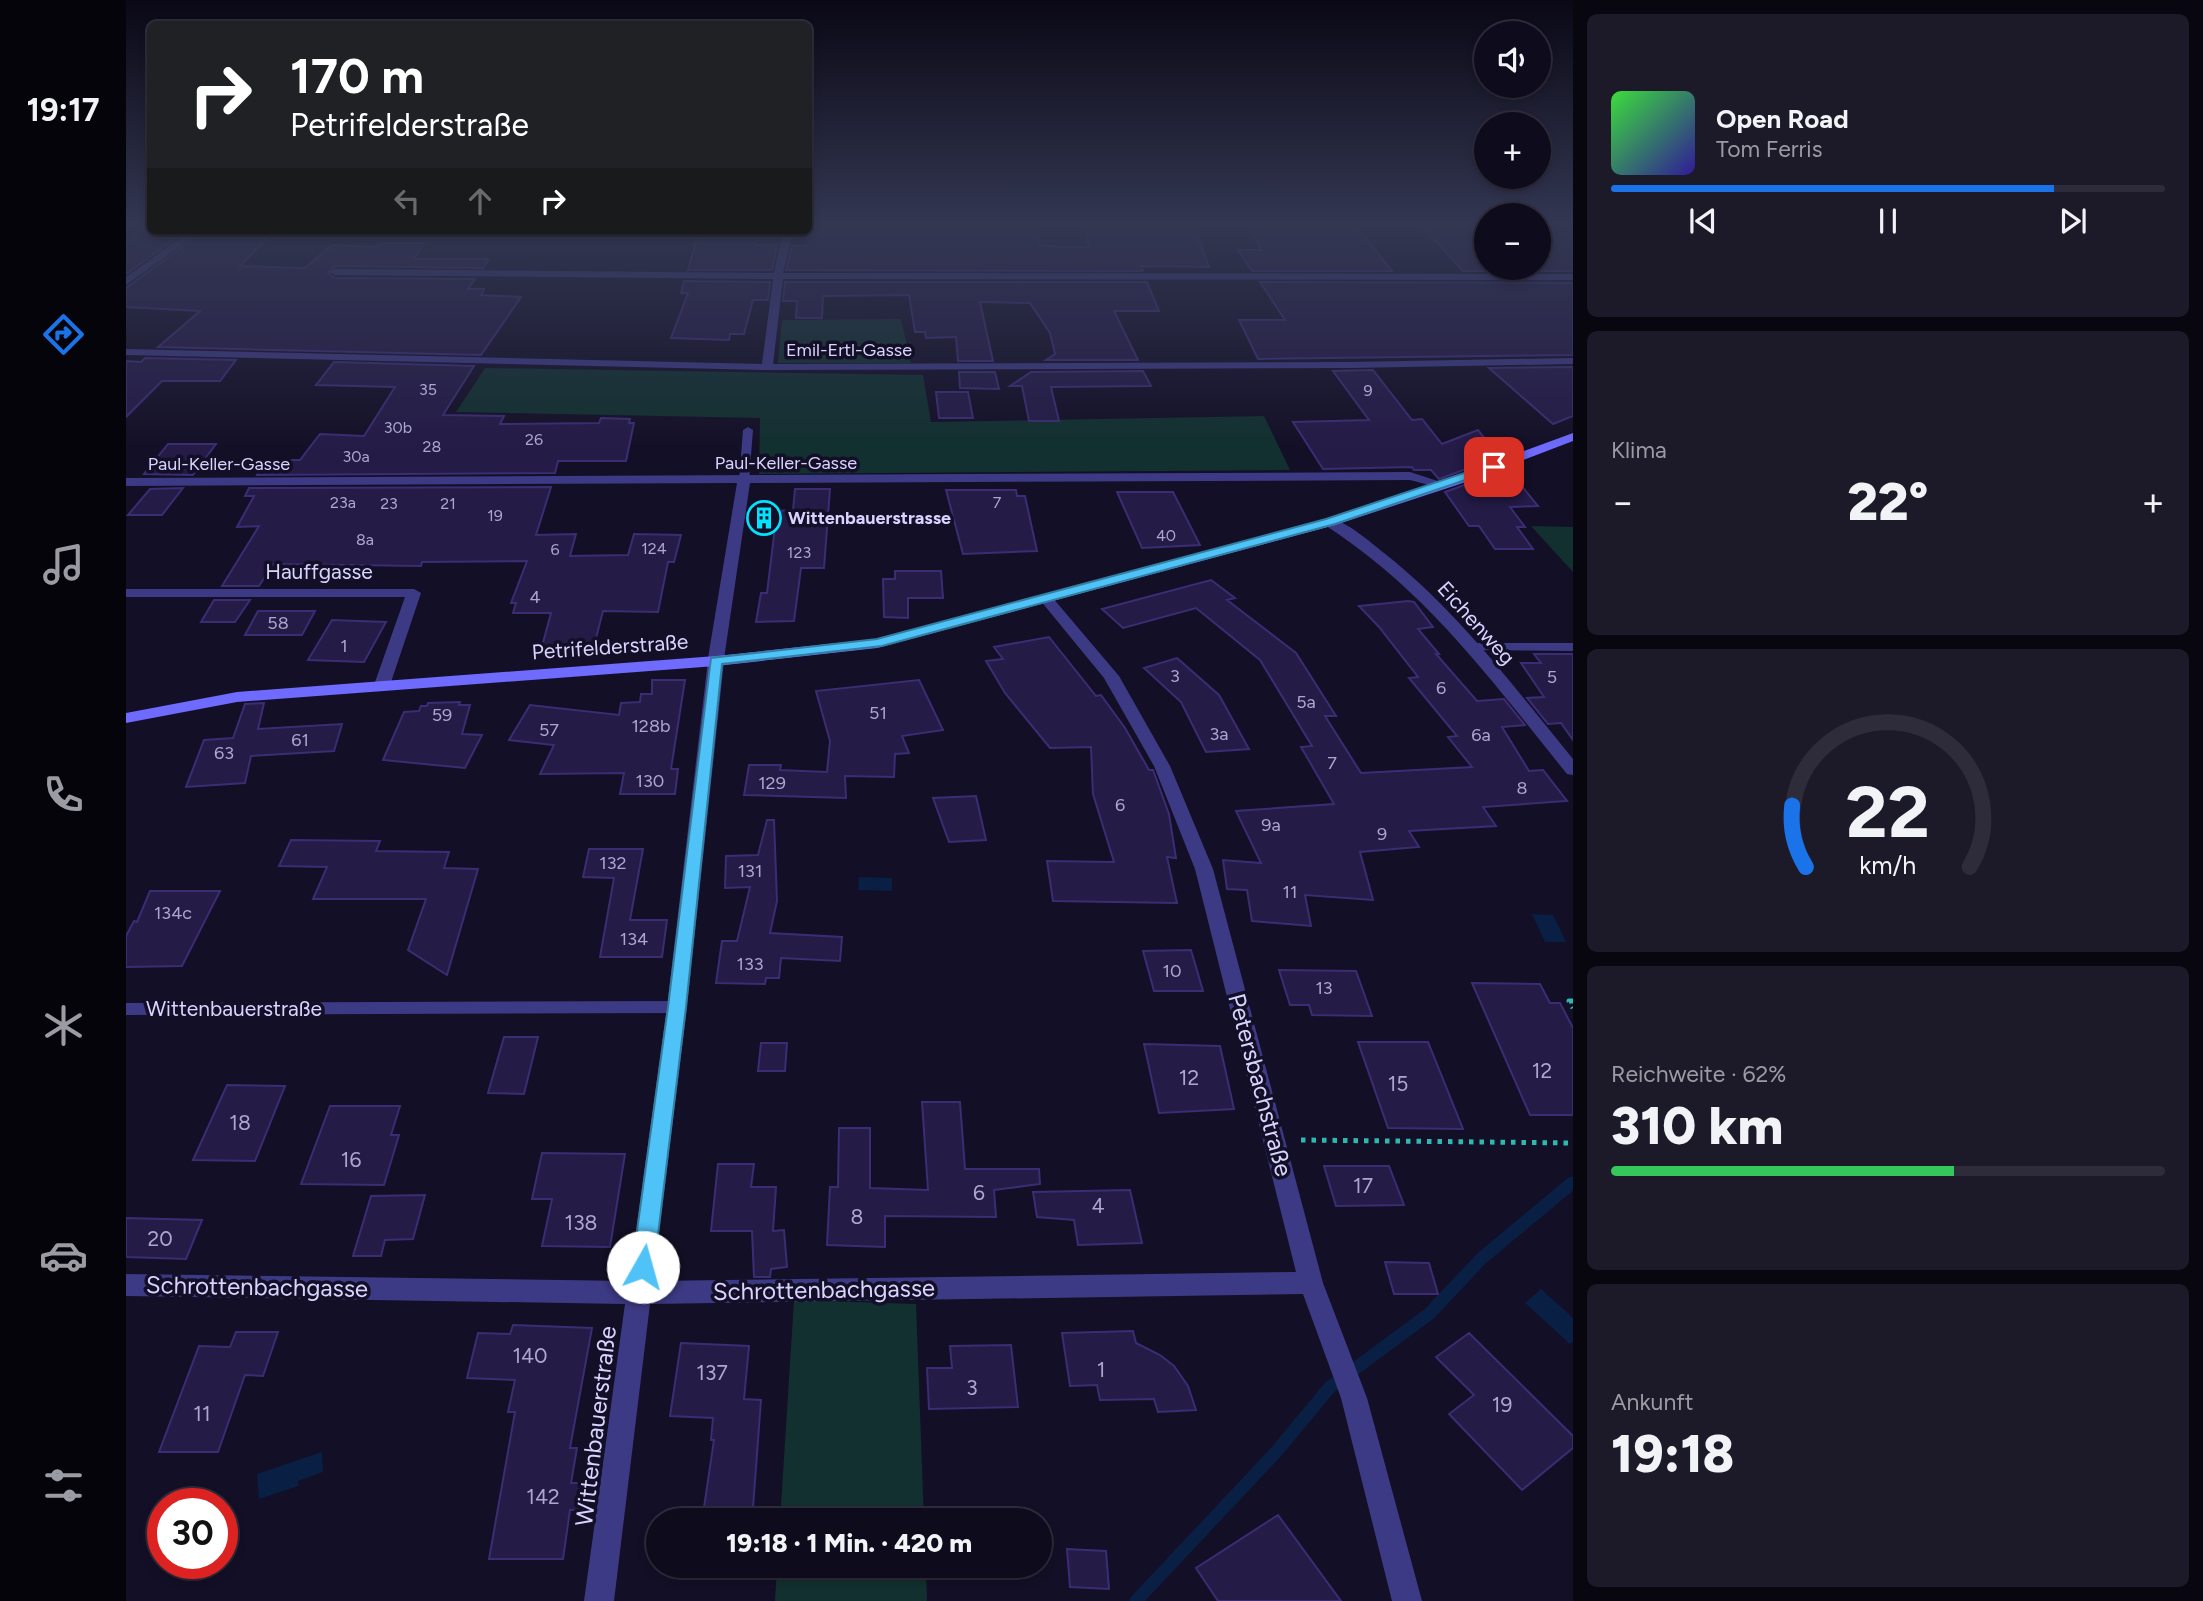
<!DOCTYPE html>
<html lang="de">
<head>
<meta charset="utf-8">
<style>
	body { margin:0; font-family:Figtree,sans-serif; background:#1c1929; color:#f1f3f6; height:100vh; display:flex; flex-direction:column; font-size:26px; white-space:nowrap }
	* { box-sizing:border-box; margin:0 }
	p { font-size:23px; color:#9b9ba3 }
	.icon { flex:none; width:38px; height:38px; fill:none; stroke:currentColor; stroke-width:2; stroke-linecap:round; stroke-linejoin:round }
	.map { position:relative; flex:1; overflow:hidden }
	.details { display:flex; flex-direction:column; gap:14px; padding:14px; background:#08060f; width:630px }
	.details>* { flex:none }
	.banner { position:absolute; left:21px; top:21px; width:665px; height:214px; border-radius:10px; box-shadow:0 4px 10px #0003,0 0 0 2px #2e2b3b; background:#202124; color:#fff; overflow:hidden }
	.fabs { position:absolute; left:1348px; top:21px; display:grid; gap:14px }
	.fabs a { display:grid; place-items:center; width:77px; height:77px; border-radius:50%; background:#0e0b1c; box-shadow:0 4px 10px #0003,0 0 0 2px #2e2b3b; font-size:35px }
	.speed { position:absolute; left:21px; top:1488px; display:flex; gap:14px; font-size:35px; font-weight:700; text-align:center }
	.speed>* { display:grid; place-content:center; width:91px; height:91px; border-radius:50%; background:#0e0b1c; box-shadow:0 4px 10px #0003,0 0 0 2px #2e2b3b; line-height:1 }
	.speed .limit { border:10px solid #d22; background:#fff; color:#111 }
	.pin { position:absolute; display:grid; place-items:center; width:60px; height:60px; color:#fff; margin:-30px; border-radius:14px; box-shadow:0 4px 10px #0006 }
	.me { position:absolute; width:77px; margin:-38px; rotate:7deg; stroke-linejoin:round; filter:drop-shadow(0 0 5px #0008) }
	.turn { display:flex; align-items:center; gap:24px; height:147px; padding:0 28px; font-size:32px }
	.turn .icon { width:91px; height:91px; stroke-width:2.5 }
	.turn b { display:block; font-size:49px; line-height:60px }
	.lanes { display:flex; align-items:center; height:66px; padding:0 28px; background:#0003; justify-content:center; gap:35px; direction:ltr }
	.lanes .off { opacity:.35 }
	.big { font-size:52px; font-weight:800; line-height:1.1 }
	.details .widget { flex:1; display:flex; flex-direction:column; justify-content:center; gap:10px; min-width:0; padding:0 24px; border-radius:10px; background:#1c1929 }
	.details .dial { align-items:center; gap:0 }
	.dial svg { height:182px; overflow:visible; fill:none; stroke:#2e2b3b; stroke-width:7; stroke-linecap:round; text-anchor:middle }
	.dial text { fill:#f1f3f6; stroke:none }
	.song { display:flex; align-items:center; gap:21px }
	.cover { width:84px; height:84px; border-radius:10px; background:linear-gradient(135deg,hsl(120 70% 55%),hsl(250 70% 35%)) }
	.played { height:7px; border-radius:4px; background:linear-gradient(90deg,#1a73e8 80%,#2e2b3b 80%) }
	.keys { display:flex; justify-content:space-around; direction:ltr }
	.heat { display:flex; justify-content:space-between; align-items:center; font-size:38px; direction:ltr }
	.charge { height:10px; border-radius:5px; background:linear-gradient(90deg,#34c759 62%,#2e2b3b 0) }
	.trip { position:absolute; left:520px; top:1508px; width:406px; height:70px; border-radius:35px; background:#0e0b1c; box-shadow:0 4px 10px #0003,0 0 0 2px #2e2b3b; font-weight:800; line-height:70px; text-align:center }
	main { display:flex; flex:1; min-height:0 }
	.tab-bar { display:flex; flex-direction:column; width:126px; justify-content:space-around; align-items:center; background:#06040b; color:#9b9ba3 }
	.tab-bar .icon { width:49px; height:49px }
	.tab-bar .current { color:#1a73e8 }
	.tab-bar b { font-size:32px; color:#f1f3f6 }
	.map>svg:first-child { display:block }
	.green { fill:#12302f }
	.water { fill:#0a1f44 }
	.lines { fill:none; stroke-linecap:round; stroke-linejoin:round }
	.stream-far1 { stroke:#0a1f44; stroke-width:10 }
	.stream { stroke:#0a1f44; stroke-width:13 }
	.building { fill:#241b47; stroke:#3b2d73; stroke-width:2 }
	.path { stroke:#2fb8b0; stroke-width:5; stroke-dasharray:4.5 6; stroke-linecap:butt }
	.service { fill:#3d3a85; fill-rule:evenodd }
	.minor { fill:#3d3a85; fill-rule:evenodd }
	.secondary { fill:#6f6bff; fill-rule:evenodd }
	.route { fill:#4fc3f7; stroke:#337fa1; stroke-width:2 }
	.labels { text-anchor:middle; stroke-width:7; stroke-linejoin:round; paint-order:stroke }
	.far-number-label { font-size:16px; fill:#aca6d1 }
	.far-street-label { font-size:18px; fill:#d9d4ff; stroke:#130f26 }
	.far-poi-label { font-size:18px; font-weight:bold; fill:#d9d4ff; stroke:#130f26; text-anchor:start }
	.number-label { font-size:18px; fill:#aca6d1 }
	.street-label { font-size:21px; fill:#d9d4ff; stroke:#130f26 }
	.near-number-label { font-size:21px; fill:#aca6d1 }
	.near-street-label { font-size:24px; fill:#d9d4ff; stroke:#130f26 }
</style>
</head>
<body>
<main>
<nav class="tab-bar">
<b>19:17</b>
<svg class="icon current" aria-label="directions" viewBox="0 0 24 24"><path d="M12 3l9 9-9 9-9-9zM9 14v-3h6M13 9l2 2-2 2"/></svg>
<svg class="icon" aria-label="music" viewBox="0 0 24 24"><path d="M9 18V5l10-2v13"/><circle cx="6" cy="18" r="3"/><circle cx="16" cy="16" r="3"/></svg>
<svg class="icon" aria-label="phone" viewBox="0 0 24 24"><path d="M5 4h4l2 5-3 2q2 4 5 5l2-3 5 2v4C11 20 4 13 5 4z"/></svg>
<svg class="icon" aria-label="climate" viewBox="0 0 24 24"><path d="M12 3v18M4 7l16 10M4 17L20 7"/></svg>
<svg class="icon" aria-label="car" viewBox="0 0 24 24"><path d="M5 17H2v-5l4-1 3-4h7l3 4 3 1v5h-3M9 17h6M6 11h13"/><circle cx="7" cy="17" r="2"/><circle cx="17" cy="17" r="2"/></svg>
<svg class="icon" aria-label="filters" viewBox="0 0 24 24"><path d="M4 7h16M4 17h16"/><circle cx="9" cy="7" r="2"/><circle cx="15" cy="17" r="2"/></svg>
</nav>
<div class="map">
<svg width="1447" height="1601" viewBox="0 0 1447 1601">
	<rect width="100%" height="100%" fill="#130f26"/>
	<!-- green -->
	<path class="green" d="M775 319 785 363H652L656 320Z
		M359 368 797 375 805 422 1138 416 1164 470 633 474 634 418 330 412Z
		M1405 526 1447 527V572Z
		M668 1300 790 1304 798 1521H654Z
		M651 1566H800L801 1601H649Z"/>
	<!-- water -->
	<path class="water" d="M733 877 766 878V891L732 890Z
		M1406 914 1427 915 1440 942H1419Z
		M1415 1289 1447 1318V1342L1444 1344 1399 1303Z
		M196 1452 197 1472 172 1481V1486L133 1499 131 1474Z"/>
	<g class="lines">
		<!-- stream-far1 -->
		<path class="stream-far1" d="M1444 1184 1447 1182"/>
		<!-- stream -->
		<path class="stream" d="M1010 1601 1150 1452 1204 1387 1303 1314 1356 1258 1446 1183"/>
	</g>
	<!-- building -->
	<path class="building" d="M697 226H909L914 246 963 247 959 226H1068L1083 267 1015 266 1017 271 660 270 666 246H682L684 234H696Z
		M1123 226H1230L1266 271H1126L1112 250H1135Z
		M1296 226H1360V268H1412V242L1447 231V271H1337Z
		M18 231H60L0 274V243Z
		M78 231 147 232 114 266 179 268 206 245 252 247 255 243H298L288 259H363L357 268 209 266 202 273 209 278 349 279 342 289H358L355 295 395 297 355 355 32 347 74 311 0 307V288Z
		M573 231H634L630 245H651L646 270H562Z
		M558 281 644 282 642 300H627L618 334H604L603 340 545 338 562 293H555Z
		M659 282H1021L1033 311H988L1012 360H920L929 354 924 333 904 303 854 302 867 361H832L830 337 800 338 799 332H789L783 295 697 296 696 318H670L671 301H657Z
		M1134 282 1447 283V355L1132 359 1113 320H1159Z
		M19 358 110 360 94 381H36L0 417V361L15 362Z
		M208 362 348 366 317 415 378 416 374 424 473 423 475 418 504 419 503 423H508L500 461H432L429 473 131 475 139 460H174L194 434 238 436 269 387 190 385Z
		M1447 367V416L1427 424 1363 368Z
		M1247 370 1286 420 1296 419 1316 444 1352 430 1373 457 1313 479 1305 470H1288L1286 467 1197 469 1167 422 1243 420 1207 371Z
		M1017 371 1025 386 925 387 933 421H903L896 386H884L905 372Z
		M833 372H869L873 389 834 388Z
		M810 392H842L847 418H813Z
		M42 444H90L67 475 18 474Z
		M1382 469 1412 506 1384 507 1399 527H1391L1407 549H1369L1353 526H1343L1319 492Z
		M425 487 410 535 450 534 444 556 502 555 508 534 555 535 548 562H542L532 612 477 611 468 646H443L442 651 415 650 425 613H387L390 603H385L401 561 296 562 295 566 147 564 133 586H96L133 526 111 527 128 496H119L123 488Z
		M57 488 36 515H2L24 489Z
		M669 489H704L698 568H675L668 621 630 622 635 593H641L651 511 667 510Z
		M820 490H890L891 496H899L911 551 837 554Z
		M991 492H1047L1074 545 1016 548Z
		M769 571H815L817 598H782V618L758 617 757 579H769Z
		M1085 580 1109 598 1101 600 1170 653 1210 716H1199L1235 773 1346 767 1322 737 1331 736 1283 678 1292 677 1253 627 1233 606 1282 601 1288 602 1307 627 1292 629 1313 654H1310L1351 701 1378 699 1399 725 1376 727 1403 771 1417 770 1441 801 1357 807 1370 826 1283 831 1293 847 1234 852 1247 900 1179 895 1185 926 1126 921 1121 890 1101 889 1097 860 1135 863 1110 811 1208 804 1175 747 1186 746 1134 660 1070 608 997 628 976 609Z
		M88 600H124L109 622H75Z
		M132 611H189L176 635H119Z
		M206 620 260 622 238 662 182 660Z
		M923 637 970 696 975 695 999 728 1023 770H1027L1043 814 1050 858 1041 857 1051 903 927 901 921 861 988 862 967 794 965 747 924 748 879 693 860 661 877 659 868 647Z
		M1408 654H1447V740L1435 723 1422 724 1401 698 1418 697 1395 663H1415Z
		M1051 658 1093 695 1123 749 1080 752 1055 702 1018 668Z
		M526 680H559L545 769H552L549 794H494L498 773 414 774 428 745 383 740 404 705 493 715 495 703 514 702 515 694H526Z
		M793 680 817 730 776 736 783 753 769 754 768 777 719 776 720 798 618 795 623 765H655L654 770 701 772 704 741 690 691Z
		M334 702 333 705H344L336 734 356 735 339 768 257 760 278 712 293 711 295 706H301L302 703Z
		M138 703 132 729 216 724 208 751 125 756 119 783 60 787 78 740 107 738 119 704Z
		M850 796 860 840 823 842 807 798Z
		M641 820H648L651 901 644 933 716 937 714 961 655 958 653 978H640L639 984 590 983 596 941H611L624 887 599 888 600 856 632 855Z
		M165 840 254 841 250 851 323 852 318 868 352 869 321 975 282 950 300 899H187L201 867 153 866Z
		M463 849H517L504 920H541L536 957H474L488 878 457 877Z
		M24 891H94L56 966 0 967V936L8 921 11 922Z
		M1065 950 1077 991H1028L1017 951Z
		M1153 970 1230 971 1246 1016 1186 1015 1183 1005H1164Z
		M1346 983 1414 984 1424 1003H1434L1447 1028V1115H1404Z
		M378 1037H412L398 1094 362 1093Z
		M1232 1042H1302L1337 1129 1262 1128Z
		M635 1043H661L659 1071H632Z
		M1018 1044 1094 1046 1108 1109 1033 1113Z
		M101 1085 159 1086 129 1161 67 1160Z
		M796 1102H834L839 1169H913L914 1184 868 1190 870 1217 759 1216V1247L701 1245 704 1187H712L713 1128H744V1188L802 1190Z
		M204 1106H274L265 1135H273L258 1185 175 1184Z
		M416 1153 499 1154 484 1247 416 1246 426 1199H406Z
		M592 1164H628L625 1187H650L647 1231 658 1230 661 1267 645 1269 644 1277H628L626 1231H585Z
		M1198 1166H1263L1278 1205 1210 1206Z
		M1004 1190 1016 1243 952 1245 948 1220 911 1217 907 1192Z
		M299 1195 287 1239 259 1240 255 1256H227L245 1196Z
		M0 1218 76 1220 60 1259 0 1257Z
		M1259 1262 1303 1263 1312 1294H1268Z
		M387 1325 466 1328 444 1448H451L445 1483H463L459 1510H444L437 1559H363L389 1412H382L389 1380 341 1378 352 1333 384 1334Z
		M1007 1331 1010 1343 1034 1355 1048 1366 1062 1386 1070 1410 1032 1412 1028 1399 974 1400 971 1385 944 1386 936 1333Z
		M110 1332H152L137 1376 119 1375 92 1452H33L73 1346 104 1347Z
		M1343 1333 1447 1436V1448L1396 1490 1323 1414 1348 1395 1310 1357Z
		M555 1343 623 1346 618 1399 635 1400 626 1521H576L588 1440H585L587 1418 544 1416Z
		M885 1345 892 1407 803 1409 801 1368H826L824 1346Z
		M1152 1515 1215 1601H1092L1070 1568Z
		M941 1549 980 1551 983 1589 944 1587Z"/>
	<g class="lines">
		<!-- path -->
		<path class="path" d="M1447 1001H1443L1447 1008
			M1175 1140 1447 1143"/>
		<!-- service -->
		<path class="service" d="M622 427 627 430 623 481 618 484 613 481 617 430Z
			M1347 643H1447V651L1343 650 1341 647 1343 644Z
			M551 1001 557 1003 559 1007 557 1011 551 1013 0 1015V1003Z"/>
		<!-- minor -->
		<path class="minor" d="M64 231H75L0 285V277Z
			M657 231H667L657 273 1447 274V280L657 279 647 364 1224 362 1447 358V364L1224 368 641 370 0 355V349L636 364 647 279 209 275 204 272 209 269 648 273Z
			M1284 472 1324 485 1318 489 1284 480 624 483 599 652 561 1007 527 1281 1170 1272 1069 869 1028 766 978 678 914 600 921 596 926 597 993 676 1044 766 1087 869 1197 1283 1241 1398 1296 1601H1266L1215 1398 1177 1294 524 1304 488 1601H458L499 1304 0 1296V1274L503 1281 541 1007 583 652 611 483 0 486V478Z
			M1204 518C1223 523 1243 541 1258 553 1332 611 1388 687 1447 759V775L1441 774C1365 680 1302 592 1199 525V519Z
			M0 589H288L295 593 264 685 256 690 248 685 279 597H0Z"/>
		<!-- secondary -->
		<path class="secondary" d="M1447 433V441L1340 482 1209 525 751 648 590 666 111 702 0 723V713L111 692 590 656 750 639 1199 519 1330 476Z"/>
	</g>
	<!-- sky -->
	<linearGradient id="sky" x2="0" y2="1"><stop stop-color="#0a0815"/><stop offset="0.5" stop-color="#333752"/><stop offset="1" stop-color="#333752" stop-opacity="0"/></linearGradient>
	<rect width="1447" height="450" fill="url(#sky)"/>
	<!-- route -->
	<path class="route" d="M1368 463 1373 467 1372 469 1209 524 756 646 596 664 560 1007 528 1267 525 1274 517 1277 509 1274 506 1267 542 1007 585 658 751 639 1200 519Z"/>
	<!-- icons -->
	<defs>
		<g id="building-ring" transform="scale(1.75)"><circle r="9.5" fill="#130f26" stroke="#00e5ff" stroke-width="1.5"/><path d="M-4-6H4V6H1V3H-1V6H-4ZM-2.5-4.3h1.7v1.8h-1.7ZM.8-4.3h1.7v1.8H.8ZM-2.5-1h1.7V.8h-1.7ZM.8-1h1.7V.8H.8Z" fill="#00e5ff"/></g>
	</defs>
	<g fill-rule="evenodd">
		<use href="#building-ring" x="638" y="518"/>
	</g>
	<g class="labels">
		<!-- far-number labels -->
		<g class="far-number-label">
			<text x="302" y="395">35</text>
			<text x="1242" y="396">9</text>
			<text x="272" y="433">30b</text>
			<text x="408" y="445">26</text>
			<text x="306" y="452">28</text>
			<text x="230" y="462">30a</text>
			<text x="217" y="508">23a</text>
			<text x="871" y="508">7</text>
			<text x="263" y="509">23</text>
			<text x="322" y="509">21</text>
			<text x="369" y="521">19</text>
			<text x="1040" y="541">40</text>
			<text x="239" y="545">8a</text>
			<text x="528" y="554">124</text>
			<text x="429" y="555">6</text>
			<text x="673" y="558">123</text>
		</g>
		<!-- far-street labels -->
		<g class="far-street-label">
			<text x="723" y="356">Emil-Ertl-Gasse</text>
			<text x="660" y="469">Paul-Keller-Gasse</text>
			<text x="93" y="470">Paul-Keller-Gasse</text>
		</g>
		<!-- far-poi labels -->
		<g class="far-poi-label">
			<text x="662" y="524">Wittenbauerstrasse</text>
		</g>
		<!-- number labels -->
		<g class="number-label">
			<text x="409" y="603">4</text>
			<text x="152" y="629">58</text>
			<text x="218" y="652">1</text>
			<text x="1049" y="682">3</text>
			<text x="1426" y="683">5</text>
			<text x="1315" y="694">6</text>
			<text x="1180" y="708">5a</text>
			<text x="752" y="719">51</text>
			<text x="316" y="721">59</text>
			<text x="525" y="732">128b</text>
			<text x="423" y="736">57</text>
			<text x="1093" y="740">3a</text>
			<text x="1355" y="741">6a</text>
			<text x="174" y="746">61</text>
			<text x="98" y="759">63</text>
			<text x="1206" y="769">7</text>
			<text x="524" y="787">130</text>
			<text x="646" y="789">129</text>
			<text x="1396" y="794">8</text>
			<text x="994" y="811">6</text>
			<text x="1145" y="831">9a</text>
			<text x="1256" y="840">9</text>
			<text x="487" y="869">132</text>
			<text x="624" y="877">131</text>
			<text x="1164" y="898">11</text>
			<text x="47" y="919">134c</text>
			<text x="508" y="945">134</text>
			<text x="624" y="970">133</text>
			<text x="1046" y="977">10</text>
			<text x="1198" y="994">13</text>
		</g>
		<!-- street labels -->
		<g class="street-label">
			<text x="193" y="579">Hauffgasse</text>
			<text transform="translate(1350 623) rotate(48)" y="7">Eichenweg</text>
			<text transform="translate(484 647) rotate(-4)" y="7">Petrifelderstraße</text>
			<text x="108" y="1016">Wittenbauerstraße</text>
		</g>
		<!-- near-number labels -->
		<g class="near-number-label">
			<text x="1416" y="1078">12</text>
			<text x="1063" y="1085">12</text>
			<text x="1272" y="1091">15</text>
			<text x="114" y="1130">18</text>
			<text x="225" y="1167">16</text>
			<text x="1237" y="1193">17</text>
			<text x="853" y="1200">6</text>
			<text x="972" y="1213">4</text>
			<text x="731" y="1224">8</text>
			<text x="455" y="1230">138</text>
			<text x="34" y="1246">20</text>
			<text x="404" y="1363">140</text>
			<text x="975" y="1377">1</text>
			<text x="586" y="1380">137</text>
			<text x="846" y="1395">3</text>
			<text x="1376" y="1412">19</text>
			<text x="76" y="1421">11</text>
			<text x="417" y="1504">142</text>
		</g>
		<!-- near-street labels -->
		<g class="near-street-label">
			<text transform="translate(1134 1085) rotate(75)" y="8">Petersbachstraße</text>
			<text transform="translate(131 1287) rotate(1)" y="8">Schrottenbachgasse</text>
			<text transform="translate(698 1290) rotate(-1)" y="8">Schrottenbachgasse</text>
			<text transform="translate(470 1426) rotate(-83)" y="8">Wittenbauerstraße</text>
		</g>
	</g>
</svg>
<div class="fabs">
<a><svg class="icon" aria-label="sound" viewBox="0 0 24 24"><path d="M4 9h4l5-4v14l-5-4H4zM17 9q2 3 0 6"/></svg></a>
<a>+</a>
<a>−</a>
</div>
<div class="speed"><div class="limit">30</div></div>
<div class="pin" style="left:1368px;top:467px;background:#d93025"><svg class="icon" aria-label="arrive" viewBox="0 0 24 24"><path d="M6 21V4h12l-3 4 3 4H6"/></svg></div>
<svg class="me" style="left:517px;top:1267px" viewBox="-20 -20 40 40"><circle r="19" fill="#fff"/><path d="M0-13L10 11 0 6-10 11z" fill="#4fc3f7"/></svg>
<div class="trip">19:18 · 1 Min. · 420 m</div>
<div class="banner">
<div class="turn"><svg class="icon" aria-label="right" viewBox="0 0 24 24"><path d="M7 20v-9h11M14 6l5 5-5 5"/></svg><div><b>170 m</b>Petrifelderstraße</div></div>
<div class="lanes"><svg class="icon off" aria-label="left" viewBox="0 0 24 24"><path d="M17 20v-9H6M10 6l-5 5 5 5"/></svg><svg class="icon off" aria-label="ahead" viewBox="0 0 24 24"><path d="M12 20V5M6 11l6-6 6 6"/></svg><svg class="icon" aria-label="right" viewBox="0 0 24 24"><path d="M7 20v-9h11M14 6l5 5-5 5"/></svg></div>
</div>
</div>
<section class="details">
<div class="widget">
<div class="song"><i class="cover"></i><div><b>Open Road</b><p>Tom Ferris</p></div></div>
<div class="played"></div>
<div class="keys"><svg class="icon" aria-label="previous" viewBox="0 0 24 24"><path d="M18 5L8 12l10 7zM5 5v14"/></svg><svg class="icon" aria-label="pause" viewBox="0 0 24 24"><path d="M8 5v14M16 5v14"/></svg><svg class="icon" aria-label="next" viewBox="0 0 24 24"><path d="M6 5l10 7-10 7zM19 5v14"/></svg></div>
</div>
<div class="widget"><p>Klima</p>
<div class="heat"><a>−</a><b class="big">22°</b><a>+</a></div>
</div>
<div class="widget dial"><svg viewBox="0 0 100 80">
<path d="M14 69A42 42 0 1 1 86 69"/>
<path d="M14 69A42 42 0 0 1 8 42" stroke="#1a73e8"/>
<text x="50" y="56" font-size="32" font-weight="700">22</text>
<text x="50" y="72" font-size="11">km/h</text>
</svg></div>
<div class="widget"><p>Reichweite · 62%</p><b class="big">310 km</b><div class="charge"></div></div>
<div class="widget"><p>Ankunft</p><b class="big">19:18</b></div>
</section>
</main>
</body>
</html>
